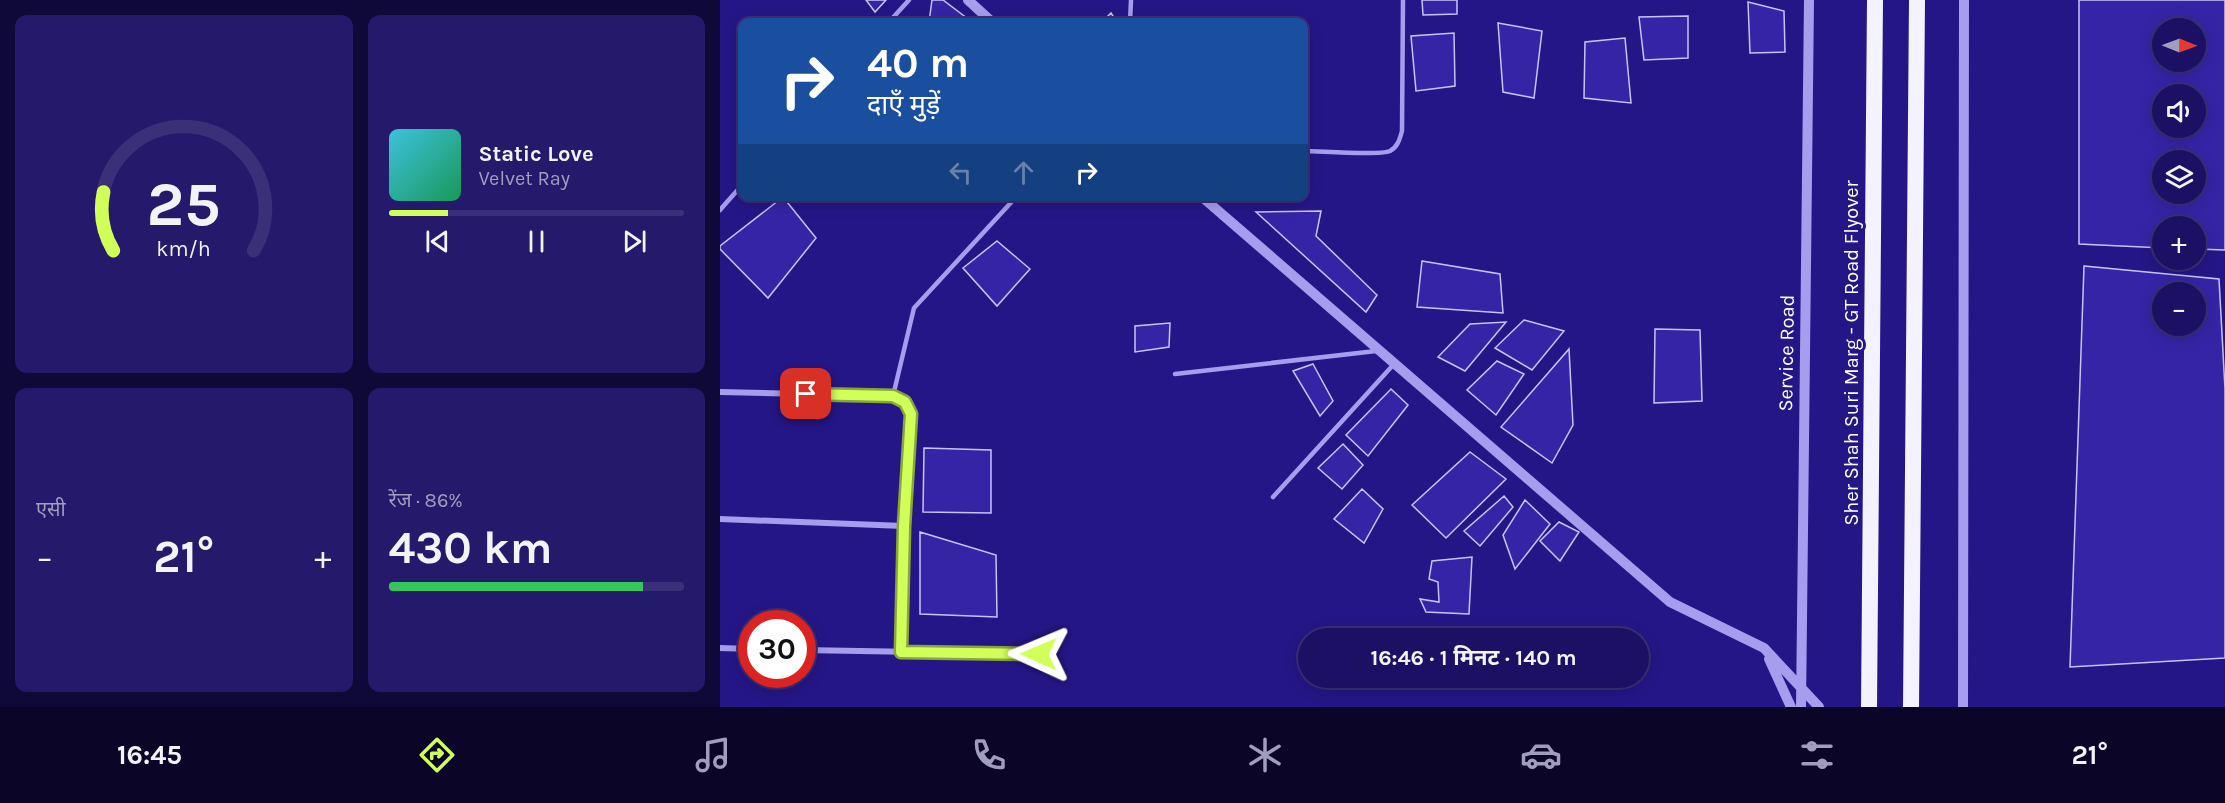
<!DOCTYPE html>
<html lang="hi">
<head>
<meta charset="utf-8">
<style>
	body { margin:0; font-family:Karla,"Noto Sans Devanagari",sans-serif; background:#25196b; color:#f1f3f6; height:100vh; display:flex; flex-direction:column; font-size:22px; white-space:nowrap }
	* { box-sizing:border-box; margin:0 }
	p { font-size:20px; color:#a09dbf }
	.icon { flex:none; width:33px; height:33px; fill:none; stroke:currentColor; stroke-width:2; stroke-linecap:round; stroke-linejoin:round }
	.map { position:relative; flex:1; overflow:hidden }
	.panel { display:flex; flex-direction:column; gap:15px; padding:15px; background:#0f0938; width:720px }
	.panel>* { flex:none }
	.top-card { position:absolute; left:18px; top:18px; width:570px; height:183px; border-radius:12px; box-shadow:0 3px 15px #0003,0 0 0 2px #3a3079; background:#1a4fa0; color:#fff; overflow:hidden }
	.needle { width:39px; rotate:91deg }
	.fabs { position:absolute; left:1432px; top:18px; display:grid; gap:12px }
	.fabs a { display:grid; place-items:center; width:54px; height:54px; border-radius:50%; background:#1c1065; box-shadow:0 3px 15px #0003,0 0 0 2px #3a3079; font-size:30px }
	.speed { position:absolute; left:18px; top:610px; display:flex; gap:12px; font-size:30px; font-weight:700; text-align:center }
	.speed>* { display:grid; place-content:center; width:78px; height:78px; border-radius:50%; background:#1c1065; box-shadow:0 3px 15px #0003,0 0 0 2px #3a3079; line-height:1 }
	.speed .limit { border:9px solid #d22; background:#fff; color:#111 }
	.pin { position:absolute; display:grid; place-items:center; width:51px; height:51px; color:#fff; margin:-26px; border-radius:12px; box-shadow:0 3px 9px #0006 }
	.me { position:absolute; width:66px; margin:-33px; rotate:271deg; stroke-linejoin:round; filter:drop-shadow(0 0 4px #0008) }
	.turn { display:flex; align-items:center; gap:21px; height:126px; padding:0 30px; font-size:27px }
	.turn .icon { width:78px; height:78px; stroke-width:2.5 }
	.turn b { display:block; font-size:42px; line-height:51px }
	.lanes { display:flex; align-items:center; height:57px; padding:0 30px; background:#0003; justify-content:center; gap:30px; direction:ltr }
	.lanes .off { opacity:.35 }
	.big { font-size:45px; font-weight:700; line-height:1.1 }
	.panel .tile { flex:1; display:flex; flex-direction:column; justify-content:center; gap:9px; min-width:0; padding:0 21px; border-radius:12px; background:#25196b }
	.panel .dial { align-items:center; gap:0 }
	.dial svg { height:156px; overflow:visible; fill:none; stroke:#3a3079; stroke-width:7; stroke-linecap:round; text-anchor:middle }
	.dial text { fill:#f1f3f6; stroke:none }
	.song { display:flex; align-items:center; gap:18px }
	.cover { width:72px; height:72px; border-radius:9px; background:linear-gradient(135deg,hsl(190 70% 55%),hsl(150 70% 35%)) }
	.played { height:6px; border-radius:3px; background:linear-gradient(90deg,#d1ff5a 20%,#3a3079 20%) }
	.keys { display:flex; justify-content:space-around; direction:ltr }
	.heat { display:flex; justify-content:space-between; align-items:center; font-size:33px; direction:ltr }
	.charge { height:9px; border-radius:4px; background:linear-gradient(90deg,#34c759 86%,#3a3079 0) }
	.panel .tiles { flex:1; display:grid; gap:15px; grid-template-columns:repeat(2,1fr) }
	.trip { position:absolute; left:578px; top:628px; width:351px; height:60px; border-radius:30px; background:#1c1065; box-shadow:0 3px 15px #0003,0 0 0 2px #3a3079; font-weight:700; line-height:60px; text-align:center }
	.menu { display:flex; height:96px; justify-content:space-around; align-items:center; background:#0b0628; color:#a09dbf }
	.menu .icon { width:42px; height:42px }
	.menu .active { color:#d1ff5a }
	.menu b { font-size:27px; color:#f1f3f6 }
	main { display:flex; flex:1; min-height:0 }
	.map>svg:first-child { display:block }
	.building { fill:#3525a6; stroke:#c9c3fa; stroke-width:1.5; fill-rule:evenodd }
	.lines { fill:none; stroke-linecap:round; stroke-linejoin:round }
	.service { stroke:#a69dee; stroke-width:4.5 }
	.minor { stroke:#a69dee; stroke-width:6 }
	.tertiary { stroke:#a69dee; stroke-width:10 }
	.trunk { stroke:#f4f2ff; stroke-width:16 }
	.route-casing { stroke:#88a63a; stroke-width:15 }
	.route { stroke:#d1ff5a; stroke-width:10 }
	.labels { text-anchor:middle; stroke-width:6; stroke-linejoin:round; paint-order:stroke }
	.street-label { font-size:20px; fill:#fff; stroke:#251687 }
</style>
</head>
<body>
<main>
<section class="panel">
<div class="tiles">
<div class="tile dial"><svg viewBox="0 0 100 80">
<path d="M14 69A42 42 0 1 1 86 69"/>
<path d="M14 69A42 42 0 0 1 9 39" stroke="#d1ff5a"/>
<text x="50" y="56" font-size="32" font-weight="700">25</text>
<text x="50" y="72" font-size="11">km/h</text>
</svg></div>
<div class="tile">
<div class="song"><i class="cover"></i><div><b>Static Love</b><p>Velvet Ray</p></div></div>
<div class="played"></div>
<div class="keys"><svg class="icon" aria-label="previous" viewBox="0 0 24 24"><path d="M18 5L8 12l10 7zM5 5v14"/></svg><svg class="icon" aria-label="pause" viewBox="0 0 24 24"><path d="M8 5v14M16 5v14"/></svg><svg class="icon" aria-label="next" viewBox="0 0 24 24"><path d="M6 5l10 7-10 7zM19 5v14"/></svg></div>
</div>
<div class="tile"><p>एसी</p>
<div class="heat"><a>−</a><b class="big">21°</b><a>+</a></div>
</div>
<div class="tile"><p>रेंज · 86%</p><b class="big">430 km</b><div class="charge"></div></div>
</div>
</section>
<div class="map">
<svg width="1505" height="707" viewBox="0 0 1505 707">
	<rect width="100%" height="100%" fill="#251687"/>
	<!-- building -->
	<path class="building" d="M146 0H166L155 12Z
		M212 0H223L252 22H209Z
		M702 0H737V14L703 15Z
		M1359 0H1505V250L1476 249V226H1443V248L1359 244ZM1443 28H1476V62H1443ZM1443 94H1476V128H1443ZM1443 160H1476V194H1443Z
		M1028 2 1064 11 1065 52 1030 53Z
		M391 13 397 22H382Z
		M968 16V58L924 60 919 17Z
		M778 23 822 31 814 98 783 92Z
		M734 33 735 86 696 91 691 36Z
		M905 38 911 103 864 98 865 42Z
		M63 197 96 238 48 298 0 249V246Z
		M601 211 596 236 657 295 646 312 536 212Z
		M277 241 310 269 277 306 243 268Z
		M702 261 780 274 783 313 697 307Z
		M1364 266 1499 279 1505 389V658L1350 667ZM1443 292H1476V326H1443Z
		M804 320 844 331 812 370 775 348Z
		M786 322 745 371 718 357 750 324Z
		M450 323 449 347 415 352V326Z
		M935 329 980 330 982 401 934 403Z
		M849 349 853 425 832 463 781 427Z
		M777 361 804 374 776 415 747 390Z
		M593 364 613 401 600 416 573 371Z
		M671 389 688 405 648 456 626 435Z
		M623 444 643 465 622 489 598 468Z
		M204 448 271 450V513L203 512Z
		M750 452 786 479 726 538 692 505Z
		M642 489 663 509 644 543 614 519Z
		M784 496 793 507 760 546 744 531Z
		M805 500 830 524 795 569 783 535Z
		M839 522 859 532 840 561 820 541Z
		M200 532 276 555 277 617 200 614Z
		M752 557 749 614 706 612 700 599 719 602 718 582 709 579 712 561Z"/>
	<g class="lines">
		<!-- service -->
		<path class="service" d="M169 22 189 0
			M410 22 411 0
			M584 151C600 151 659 156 670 151 678 147 680 138 682 131L683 0
			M0 210 22 185
			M455 374 656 351
			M173 396 194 308 297 196
			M553 497 674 364"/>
		<!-- minor -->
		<path class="minor" d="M0 392 173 396 185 402 191 414 184 526 0 519
			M0 648 32 649
			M82 650 319 654
			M181 652 184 526"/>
		<!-- tertiary -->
		<path class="tertiary" d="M248 0 272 22
			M481 196 950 602 1044 648 1099 707
			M1049 659 1071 707
			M1081 707 1089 0
			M1243 707 1244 0"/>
		<!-- trunk -->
		<path class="trunk" d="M1149 707 1155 0
			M1191 707 1197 0"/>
	</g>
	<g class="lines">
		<!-- route casing -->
		<g class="route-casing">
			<path id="route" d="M86 394 173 396 185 402 191 414 184 526 181 652 319 654"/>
		</g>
		<!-- route -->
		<use href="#route" class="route"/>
	</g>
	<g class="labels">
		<!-- street labels -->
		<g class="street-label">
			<text transform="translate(1066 353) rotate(-89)" y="7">Service Road</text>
			<text transform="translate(1131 353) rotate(-90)" y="7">Sher Shah Suri Marg - GT Road Flyover</text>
		</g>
	</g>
</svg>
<div class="fabs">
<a><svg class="needle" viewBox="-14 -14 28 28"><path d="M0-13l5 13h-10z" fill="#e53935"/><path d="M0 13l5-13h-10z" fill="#a09dbf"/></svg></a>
<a><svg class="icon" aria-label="sound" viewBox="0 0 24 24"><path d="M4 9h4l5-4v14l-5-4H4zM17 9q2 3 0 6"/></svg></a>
<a><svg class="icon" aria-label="layers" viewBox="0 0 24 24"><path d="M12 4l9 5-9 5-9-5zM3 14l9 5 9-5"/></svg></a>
<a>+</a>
<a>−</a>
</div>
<div class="speed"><div class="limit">30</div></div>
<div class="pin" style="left:86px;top:394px;background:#d93025"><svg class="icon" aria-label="arrive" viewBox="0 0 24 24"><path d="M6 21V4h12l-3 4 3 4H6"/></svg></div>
<svg class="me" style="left:319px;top:654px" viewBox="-20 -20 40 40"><path d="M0-17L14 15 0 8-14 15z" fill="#d1ff5a" stroke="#fff" stroke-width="4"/></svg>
<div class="trip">16:46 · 1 मिनट · 140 m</div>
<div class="top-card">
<div class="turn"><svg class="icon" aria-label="right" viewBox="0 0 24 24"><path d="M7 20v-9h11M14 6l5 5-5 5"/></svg><div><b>40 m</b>दाएँ मुड़ें</div></div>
<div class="lanes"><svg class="icon off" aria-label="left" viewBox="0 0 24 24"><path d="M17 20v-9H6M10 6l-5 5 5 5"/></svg><svg class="icon off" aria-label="ahead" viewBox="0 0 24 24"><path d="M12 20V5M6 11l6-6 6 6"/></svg><svg class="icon" aria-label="right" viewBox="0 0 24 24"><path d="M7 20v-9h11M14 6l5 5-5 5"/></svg></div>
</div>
</div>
</main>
<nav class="menu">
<b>16:45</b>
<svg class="icon active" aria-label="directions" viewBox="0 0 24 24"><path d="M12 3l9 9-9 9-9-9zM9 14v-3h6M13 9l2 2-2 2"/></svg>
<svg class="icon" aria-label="music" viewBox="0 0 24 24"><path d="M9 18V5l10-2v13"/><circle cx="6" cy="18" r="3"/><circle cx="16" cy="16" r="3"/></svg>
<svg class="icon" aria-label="phone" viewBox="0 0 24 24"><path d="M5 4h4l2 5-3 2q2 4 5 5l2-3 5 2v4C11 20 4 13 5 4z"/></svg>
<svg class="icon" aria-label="climate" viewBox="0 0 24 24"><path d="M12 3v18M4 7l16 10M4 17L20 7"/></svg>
<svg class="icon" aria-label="car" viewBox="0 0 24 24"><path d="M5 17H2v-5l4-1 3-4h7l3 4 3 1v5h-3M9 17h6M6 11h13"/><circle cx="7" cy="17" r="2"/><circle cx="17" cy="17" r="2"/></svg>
<svg class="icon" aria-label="filters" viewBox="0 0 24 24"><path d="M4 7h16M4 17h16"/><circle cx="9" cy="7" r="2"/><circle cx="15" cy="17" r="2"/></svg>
<b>21°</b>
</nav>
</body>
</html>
